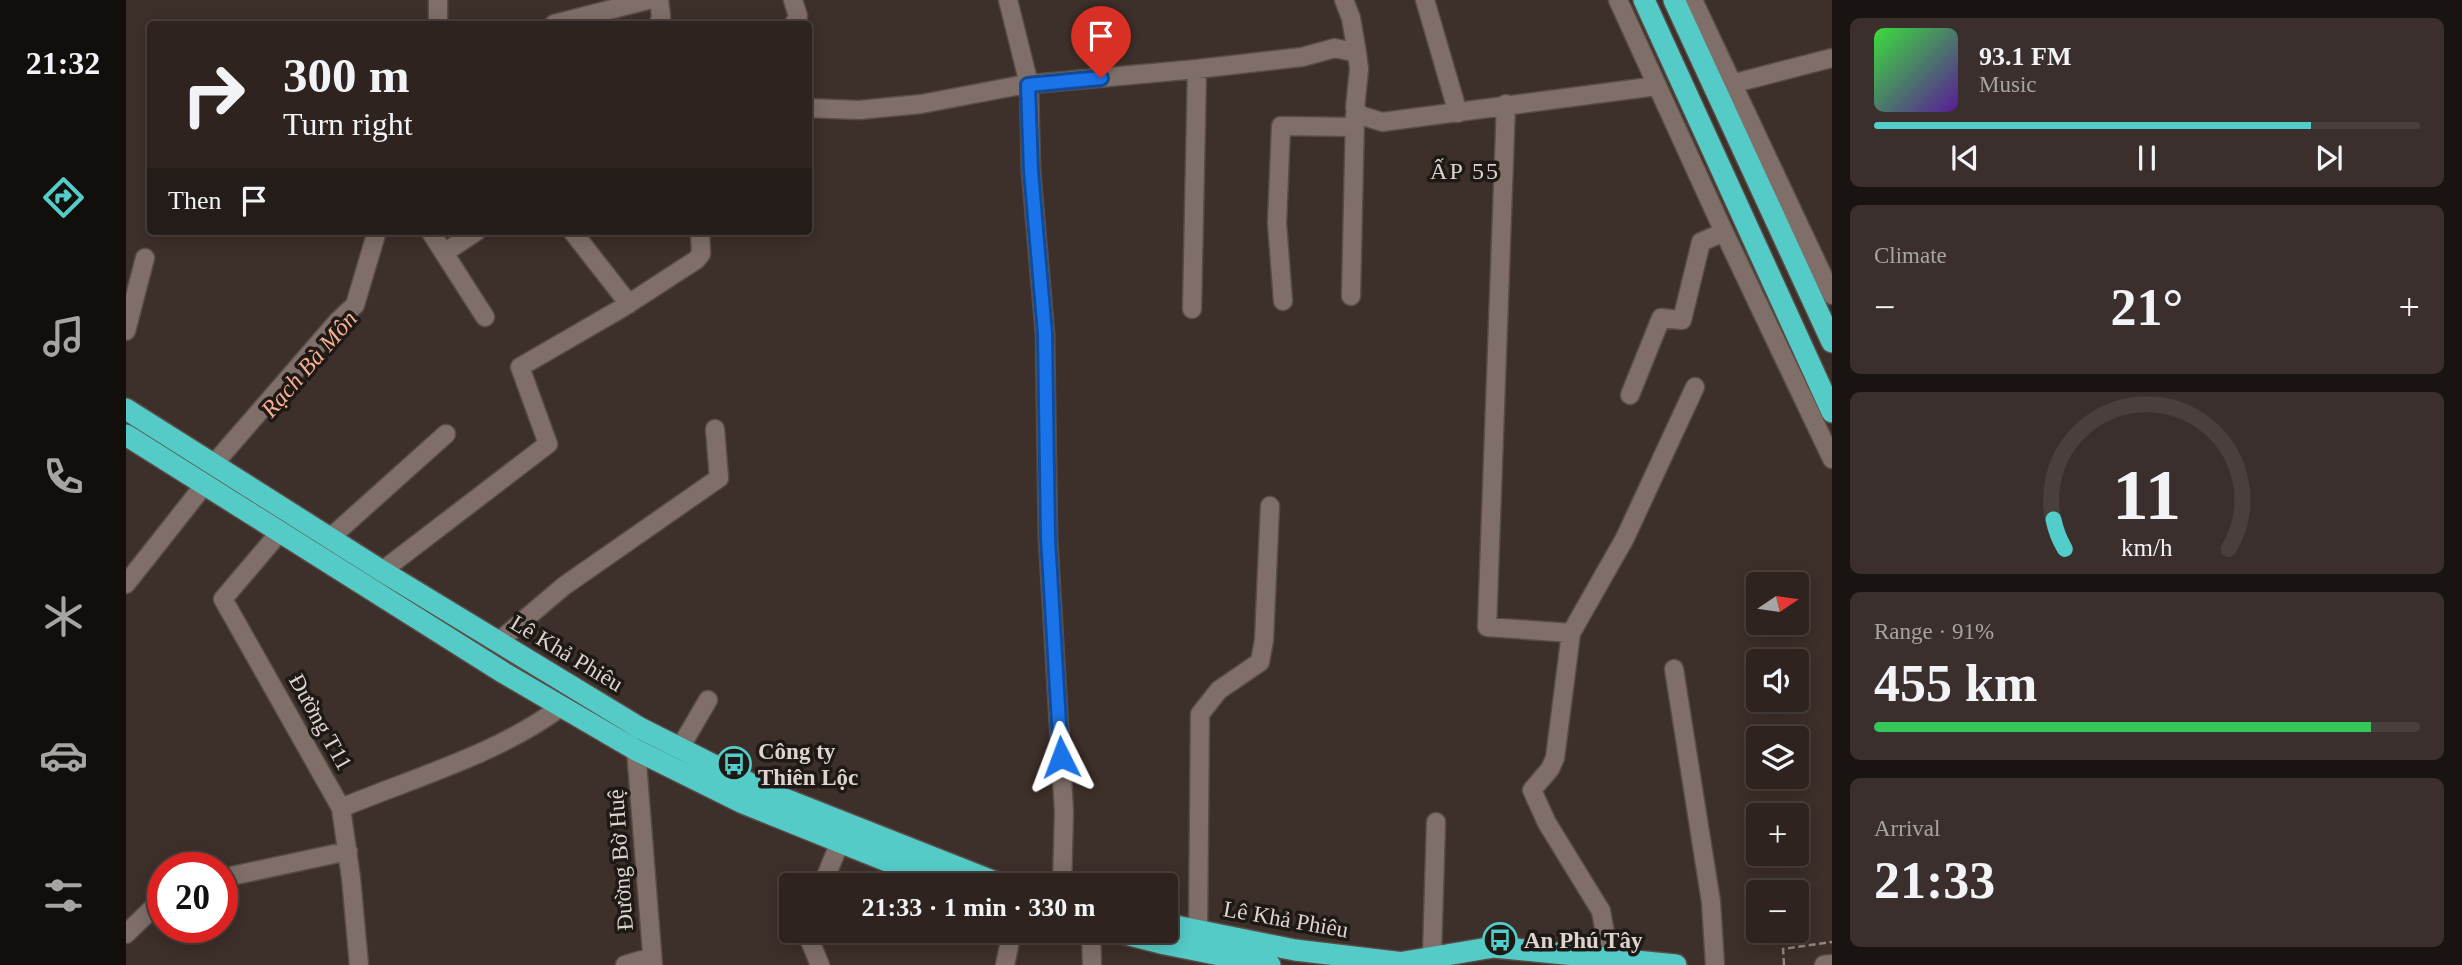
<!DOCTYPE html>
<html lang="en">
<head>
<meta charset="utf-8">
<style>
	body { margin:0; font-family:"Times New Roman",serif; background:#3a2f2c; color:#f1f3f6; height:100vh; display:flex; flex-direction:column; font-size:26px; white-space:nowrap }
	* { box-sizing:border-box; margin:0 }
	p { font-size:23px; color:#a7a4a4 }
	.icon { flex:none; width:38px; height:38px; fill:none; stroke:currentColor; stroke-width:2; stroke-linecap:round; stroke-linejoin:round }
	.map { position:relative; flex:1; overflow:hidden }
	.sheet { display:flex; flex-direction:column; gap:18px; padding:18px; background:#191311; width:630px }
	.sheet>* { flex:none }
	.hud { position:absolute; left:21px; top:21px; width:665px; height:214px; border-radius:7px; box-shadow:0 4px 18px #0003,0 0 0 2px #49403d; background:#2e231f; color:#f1f3f6; overflow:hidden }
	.needle { width:46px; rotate:77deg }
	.tools { position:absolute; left:1620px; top:572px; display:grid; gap:14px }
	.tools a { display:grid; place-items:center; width:63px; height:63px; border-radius:7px; background:#2e231f; box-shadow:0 4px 18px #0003,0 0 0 2px #49403d; font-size:35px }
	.speed { position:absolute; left:21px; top:852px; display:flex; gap:14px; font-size:35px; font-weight:700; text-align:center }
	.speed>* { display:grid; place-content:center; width:91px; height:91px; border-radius:50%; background:#2e231f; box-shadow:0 4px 18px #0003,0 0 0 2px #49403d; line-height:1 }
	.speed .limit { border:10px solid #d22; background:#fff; color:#111 }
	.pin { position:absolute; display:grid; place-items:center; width:60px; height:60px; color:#fff; margin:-72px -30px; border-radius:50% 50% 50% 0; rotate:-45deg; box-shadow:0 0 7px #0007 }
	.pin .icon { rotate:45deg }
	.me { position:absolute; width:77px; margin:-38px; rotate:357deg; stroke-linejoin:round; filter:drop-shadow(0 0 5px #0008) }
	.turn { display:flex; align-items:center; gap:24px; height:147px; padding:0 21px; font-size:32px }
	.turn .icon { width:91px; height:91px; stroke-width:2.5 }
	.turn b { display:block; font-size:49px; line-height:60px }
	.then { display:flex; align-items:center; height:66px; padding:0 21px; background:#0003; gap:14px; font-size:26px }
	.big { font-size:52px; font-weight:800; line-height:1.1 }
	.sheet .widget { flex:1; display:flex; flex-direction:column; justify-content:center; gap:10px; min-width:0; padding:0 24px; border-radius:10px; background:#3a2f2c }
	.sheet .dial { align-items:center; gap:0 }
	.dial svg { height:182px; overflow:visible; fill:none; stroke:#49403d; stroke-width:7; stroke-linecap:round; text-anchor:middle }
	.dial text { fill:#f1f3f6; stroke:none }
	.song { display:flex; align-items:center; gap:21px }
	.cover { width:84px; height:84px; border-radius:10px; background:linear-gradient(135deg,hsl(120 70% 55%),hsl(270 70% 35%)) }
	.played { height:7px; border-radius:4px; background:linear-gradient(90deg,#53cdc9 80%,#49403d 80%) }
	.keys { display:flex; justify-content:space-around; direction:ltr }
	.heat { display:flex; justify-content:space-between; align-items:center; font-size:38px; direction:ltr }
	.charge { height:10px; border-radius:5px; background:linear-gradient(90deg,#34c759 91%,#49403d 0) }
	.trip { position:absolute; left:653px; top:873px; width:399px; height:70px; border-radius:7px; background:#2e231f; box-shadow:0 4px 18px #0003,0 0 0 2px #49403d; font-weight:800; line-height:70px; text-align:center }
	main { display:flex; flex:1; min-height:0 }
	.tab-bar { display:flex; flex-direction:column; width:126px; justify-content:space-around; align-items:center; background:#120e0c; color:#a7a4a4 }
	.tab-bar .icon { width:49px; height:49px }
	.tab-bar .on { color:#53cdc9 }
	.tab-bar b { font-size:32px; color:#f1f3f6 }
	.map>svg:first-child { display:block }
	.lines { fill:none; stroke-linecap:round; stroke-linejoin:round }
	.stream { stroke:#2e0700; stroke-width:4.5 }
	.minor-casing { stroke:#584c47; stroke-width:21 }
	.highway-casing { stroke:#584c47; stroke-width:24 }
	.path { stroke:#928681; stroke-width:2.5; stroke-dasharray:7 3.5; stroke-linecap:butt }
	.minor { stroke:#7f6f68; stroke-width:18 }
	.highway { stroke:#55cbc8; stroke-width:21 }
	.route-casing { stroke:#114b97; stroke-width:18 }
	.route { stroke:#1a73e8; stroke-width:12 }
	.labels { text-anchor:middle; stroke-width:7; stroke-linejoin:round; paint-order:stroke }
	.street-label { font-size:23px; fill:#ddd4d0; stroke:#1f1916 }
	.poi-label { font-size:23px; font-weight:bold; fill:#ddd4d0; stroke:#1f1916; text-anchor:start }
	.neighbourhood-label { font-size:24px; letter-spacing:2px; fill:#ddd4d0; stroke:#1f1916 }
	.water-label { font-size:24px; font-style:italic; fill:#f8b093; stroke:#1f1916 }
</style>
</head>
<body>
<main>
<nav class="tab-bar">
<b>21:32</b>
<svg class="icon on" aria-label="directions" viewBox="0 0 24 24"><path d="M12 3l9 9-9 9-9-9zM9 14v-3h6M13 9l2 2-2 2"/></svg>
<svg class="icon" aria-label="music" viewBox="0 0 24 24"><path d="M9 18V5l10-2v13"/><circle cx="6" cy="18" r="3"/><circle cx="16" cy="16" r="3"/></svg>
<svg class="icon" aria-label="phone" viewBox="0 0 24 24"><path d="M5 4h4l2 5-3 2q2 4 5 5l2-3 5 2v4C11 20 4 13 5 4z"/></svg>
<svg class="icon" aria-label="climate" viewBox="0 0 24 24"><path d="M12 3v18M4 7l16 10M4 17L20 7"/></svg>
<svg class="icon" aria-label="car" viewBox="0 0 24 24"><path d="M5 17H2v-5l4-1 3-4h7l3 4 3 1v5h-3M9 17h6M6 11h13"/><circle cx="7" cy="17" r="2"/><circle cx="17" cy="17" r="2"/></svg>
<svg class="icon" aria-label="filters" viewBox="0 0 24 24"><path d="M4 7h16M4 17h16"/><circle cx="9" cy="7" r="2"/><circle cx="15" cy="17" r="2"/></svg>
</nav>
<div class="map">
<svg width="1706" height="965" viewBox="0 0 1706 965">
	<rect width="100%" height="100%" fill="#3d2f29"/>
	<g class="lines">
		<!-- stream -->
		<path class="stream" d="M189 360 222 328 230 314"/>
		<!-- minor casing -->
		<g class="minor-casing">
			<path id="minor" d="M312 0V24
				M667 0 672 16 668 24
				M882 0 903 84 905 171 919 334 922 538 938 812 936 886
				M1218 0 1225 18 1231 53
				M1299 0 1332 113
				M1492 0 1598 232 1706 459
				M1567 0 1706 295
				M428 24 522 0
				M533 24 535 16 533 0
				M1605 84 1706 58
				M1380 104 1361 627 1445 633 1499 538 1569 387
				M682 108 733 110 795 104 895 85 1071 69 1176 57 1209 48 1231 53 1233 69 1229 108 1234 115 1256 122 1531 86
				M304 231 359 317
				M446 231 503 304
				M318 253 351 231
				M1225 296 1229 115
				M1157 301 1151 223 1155 126 1228 127
				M1066 309 1071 69
				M0 331 19 258
				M1504 395 1535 318 1556 320 1575 242 1598 232
				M87 465 212 321 229 305 251 231
				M154 532 97 599 215 808 225 878 233 965
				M204 538 320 434
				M256 571 422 444 394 367 496 308 570 260 575 254 574 231
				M0 584 79 484
				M1445 633 1429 758 1424 769 1406 790 1421 823 1475 911 1479 933 1480 959
				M372 642 438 586 593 478 589 429
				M1548 669 1585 902 1589 965
				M554 748 582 700
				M510 750 527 965
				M215 808C289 777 370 755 435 707
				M96 878 222 851
				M696 886 714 842
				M682 931 684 941 694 965
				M965 931 966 965
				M1072 931 1074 714 1093 690 1134 662 1138 640 1144 506
				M0 934 37 898
				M1306 955 1310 822
				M499 965 526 957
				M879 965 886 931
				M1698 965 1706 964"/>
		</g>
		<!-- highway casing -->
		<g class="highway-casing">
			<path id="highway" d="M1518 0 1706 412
				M1548 0 1706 342
				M0 409 256 571 514 728 641 792 869 882 883 886
				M0 435 378 673 510 750 617 803 823 886
				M1040 924 1169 950 1286 964
				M988 931 1039 944 1144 965
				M1272 963 1368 947 1550 965"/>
		</g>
		<!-- path -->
		<path class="path" d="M1658 965 1657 949 1706 942"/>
		<!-- minor -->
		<use href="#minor" class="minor"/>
		<!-- highway -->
		<use href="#highway" class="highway"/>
	</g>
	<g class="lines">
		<!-- route casing -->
		<g class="route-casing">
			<path id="route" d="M935 757 922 538 919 334 905 171 902 85 975 78"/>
		</g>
		<!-- route -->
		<use href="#route" class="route"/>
	</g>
	<!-- icons -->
	<defs>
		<g id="bus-ring" transform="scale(1.75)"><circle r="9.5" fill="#1f1916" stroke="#53cdc9" stroke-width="1.5"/><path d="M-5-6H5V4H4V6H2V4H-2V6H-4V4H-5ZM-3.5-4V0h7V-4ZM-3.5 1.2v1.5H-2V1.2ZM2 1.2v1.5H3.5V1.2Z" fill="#53cdc9"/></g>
	</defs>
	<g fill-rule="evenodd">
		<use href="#bus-ring" x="608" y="764"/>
		<use href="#bus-ring" x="1374" y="940"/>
	</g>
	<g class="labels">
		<!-- street labels -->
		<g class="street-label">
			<text transform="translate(441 653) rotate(31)" y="8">Lê Khả Phiêu</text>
			<text transform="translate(195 722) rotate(61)" y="8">Đường T11</text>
			<text transform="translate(494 860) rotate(-94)" y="8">Đường Bờ Huệ</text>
			<text transform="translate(1160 919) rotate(10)" y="8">Lê Khả Phiêu</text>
		</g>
		<!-- poi labels -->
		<g class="poi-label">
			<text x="632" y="759">Công ty<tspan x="632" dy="26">Thiên Lộc</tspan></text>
			<text x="1398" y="948">An Phú Tây</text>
		</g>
		<!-- neighbourhood labels -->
		<g class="neighbourhood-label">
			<text x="1339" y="179">ẤP 55</text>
		</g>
		<!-- water labels -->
		<g class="water-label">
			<text transform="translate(183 364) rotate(-49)" y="8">Rạch Bà Môn</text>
		</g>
	</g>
</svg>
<div class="tools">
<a><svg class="needle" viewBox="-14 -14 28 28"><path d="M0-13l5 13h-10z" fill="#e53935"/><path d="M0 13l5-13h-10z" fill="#a7a4a4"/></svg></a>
<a><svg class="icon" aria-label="sound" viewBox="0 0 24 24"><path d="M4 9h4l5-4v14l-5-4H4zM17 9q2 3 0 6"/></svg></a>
<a><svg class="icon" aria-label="layers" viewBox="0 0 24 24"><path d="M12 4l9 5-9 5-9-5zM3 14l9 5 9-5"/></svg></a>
<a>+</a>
<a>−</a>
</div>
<div class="speed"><div class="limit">20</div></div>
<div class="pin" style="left:975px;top:78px;background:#d93025"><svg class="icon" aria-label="arrive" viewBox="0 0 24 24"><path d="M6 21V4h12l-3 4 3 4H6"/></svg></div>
<svg class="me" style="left:935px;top:757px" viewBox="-20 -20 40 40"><path d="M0-17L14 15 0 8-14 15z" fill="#1a73e8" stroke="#fff" stroke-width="4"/></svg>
<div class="trip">21:33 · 1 min · 330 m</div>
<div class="hud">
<div class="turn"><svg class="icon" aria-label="right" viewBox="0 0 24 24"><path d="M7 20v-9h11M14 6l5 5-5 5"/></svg><div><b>300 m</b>Turn right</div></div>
<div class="then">Then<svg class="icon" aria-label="arrive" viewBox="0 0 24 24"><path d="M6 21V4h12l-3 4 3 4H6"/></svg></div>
</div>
</div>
<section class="sheet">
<div class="widget">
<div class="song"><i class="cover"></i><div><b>93.1 FM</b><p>Music</p></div></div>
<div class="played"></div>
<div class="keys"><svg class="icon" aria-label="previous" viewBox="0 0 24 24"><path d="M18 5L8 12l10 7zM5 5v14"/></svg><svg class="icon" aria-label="pause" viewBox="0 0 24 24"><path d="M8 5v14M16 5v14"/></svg><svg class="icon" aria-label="next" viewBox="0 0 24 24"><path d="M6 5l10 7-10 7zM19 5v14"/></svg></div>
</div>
<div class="widget"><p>Climate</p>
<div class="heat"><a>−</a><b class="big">21°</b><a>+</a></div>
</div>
<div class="widget dial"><svg viewBox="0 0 100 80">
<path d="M14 69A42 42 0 1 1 86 69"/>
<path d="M14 69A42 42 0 0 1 9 56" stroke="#53cdc9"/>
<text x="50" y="56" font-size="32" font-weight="700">11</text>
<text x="50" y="72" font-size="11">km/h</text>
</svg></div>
<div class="widget"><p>Range · 91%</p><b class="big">455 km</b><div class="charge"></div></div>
<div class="widget"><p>Arrival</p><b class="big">21:33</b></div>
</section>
</main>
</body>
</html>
